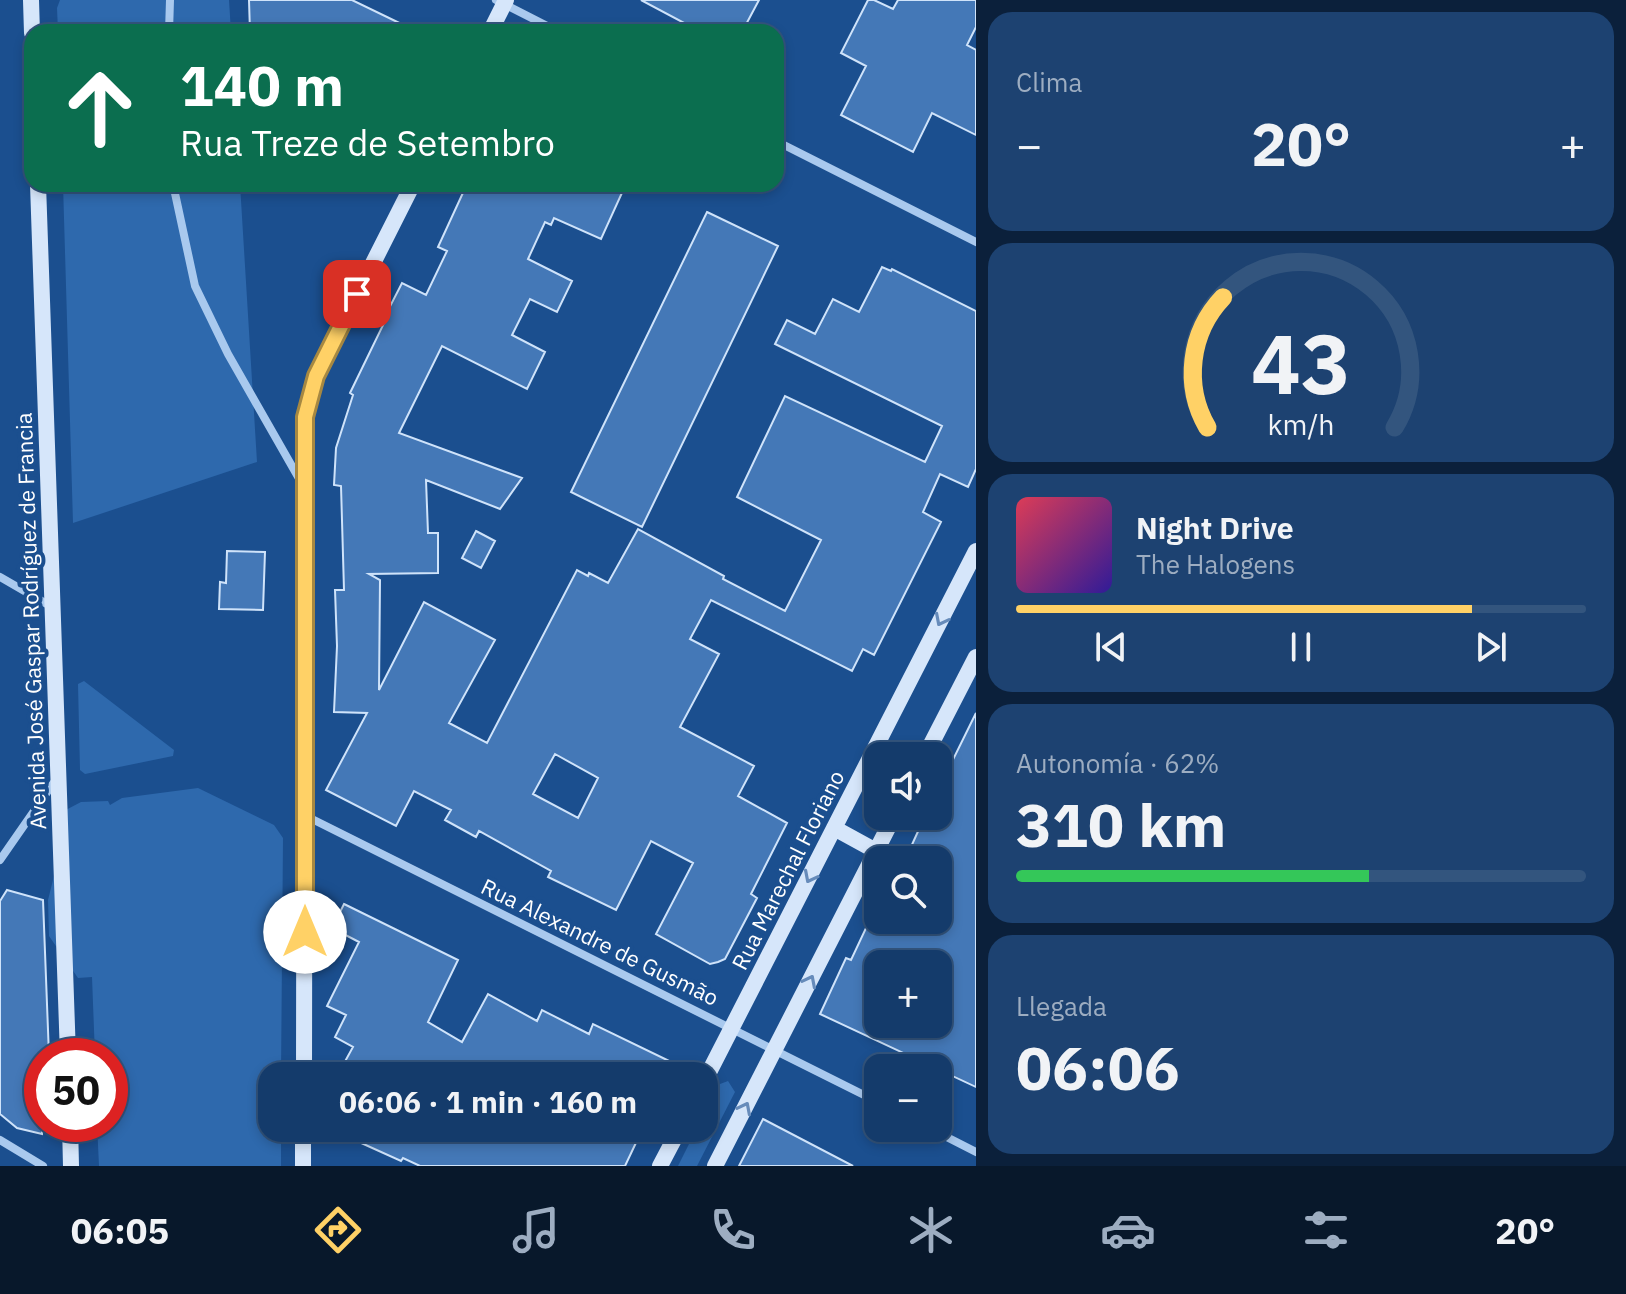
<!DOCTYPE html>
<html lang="es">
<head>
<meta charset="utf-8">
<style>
	body { margin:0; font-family:"IBM Plex Sans",sans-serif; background:#1d4271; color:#f1f3f6; height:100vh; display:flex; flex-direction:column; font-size:30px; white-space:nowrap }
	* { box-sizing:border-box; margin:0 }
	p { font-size:26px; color:#9dadc1 }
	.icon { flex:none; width:44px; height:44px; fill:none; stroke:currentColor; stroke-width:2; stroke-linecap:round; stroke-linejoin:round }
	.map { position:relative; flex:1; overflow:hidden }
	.drawer { display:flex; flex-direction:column; gap:12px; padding:12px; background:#0b203b; width:650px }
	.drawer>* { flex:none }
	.banner { position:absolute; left:24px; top:24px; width:760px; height:168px; border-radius:24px; box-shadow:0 4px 12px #0003,0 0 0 2px #33557e; background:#0b6e4f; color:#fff; overflow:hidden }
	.fabs { position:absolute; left:864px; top:742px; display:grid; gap:16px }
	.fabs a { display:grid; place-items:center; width:88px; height:88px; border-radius:16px; background:#143b6b; box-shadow:0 4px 12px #0003,0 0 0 2px #33557e; font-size:40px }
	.speed { position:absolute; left:24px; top:1038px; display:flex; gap:16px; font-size:40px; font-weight:700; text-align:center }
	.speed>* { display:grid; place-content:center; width:104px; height:104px; border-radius:50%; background:#143b6b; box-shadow:0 4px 12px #0003,0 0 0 2px #33557e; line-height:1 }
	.speed .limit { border:12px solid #d22; background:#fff; color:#111 }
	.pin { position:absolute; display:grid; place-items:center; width:68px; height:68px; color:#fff; margin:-34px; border-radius:16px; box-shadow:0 4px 12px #0006 }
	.me { position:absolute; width:88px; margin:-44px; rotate:0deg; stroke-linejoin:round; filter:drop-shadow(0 0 6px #0008) }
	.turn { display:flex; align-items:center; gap:28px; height:168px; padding:0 24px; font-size:36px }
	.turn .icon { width:104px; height:104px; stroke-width:2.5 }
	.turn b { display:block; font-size:56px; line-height:68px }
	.big { font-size:60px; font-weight:800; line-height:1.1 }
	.drawer .card { flex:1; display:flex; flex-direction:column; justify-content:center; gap:12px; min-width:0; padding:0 28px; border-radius:24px; background:#1d4271 }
	.drawer .dial { align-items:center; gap:0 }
	.dial svg { height:208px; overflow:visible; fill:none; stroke:#33557e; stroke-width:7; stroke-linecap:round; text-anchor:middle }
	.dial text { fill:#f1f3f6; stroke:none }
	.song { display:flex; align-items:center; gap:24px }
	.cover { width:96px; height:96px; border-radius:12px; background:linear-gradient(135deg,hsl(350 70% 55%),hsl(250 70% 35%)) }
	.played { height:8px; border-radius:4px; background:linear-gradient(90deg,#ffd166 80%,#33557e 80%) }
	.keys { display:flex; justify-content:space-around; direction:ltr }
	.heat { display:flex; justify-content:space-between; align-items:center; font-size:44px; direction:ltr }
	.charge { height:12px; border-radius:6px; background:linear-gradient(90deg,#34c759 62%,#33557e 0) }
	.trip { position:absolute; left:258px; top:1062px; width:460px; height:80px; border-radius:24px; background:#143b6b; box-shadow:0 4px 12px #0003,0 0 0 2px #33557e; font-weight:800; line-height:80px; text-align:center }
	.tab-bar { display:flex; height:128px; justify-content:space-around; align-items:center; background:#08182b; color:#9dadc1 }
	.tab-bar .icon { width:56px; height:56px }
	.tab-bar .active { color:#ffd166 }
	.tab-bar b { font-size:36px; color:#f1f3f6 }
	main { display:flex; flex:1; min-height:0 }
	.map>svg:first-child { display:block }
	.green { fill:#2e69ad }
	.building { fill:#4478b7; stroke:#cfe3fa; stroke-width:2; fill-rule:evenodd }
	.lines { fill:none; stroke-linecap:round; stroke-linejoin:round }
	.minor { stroke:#a9c9ee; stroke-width:8 }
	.secondary { stroke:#d6e6fa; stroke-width:16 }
	.oneway { stroke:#668bba }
	.route-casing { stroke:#a68842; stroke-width:20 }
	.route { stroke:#ffd166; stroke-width:14 }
	.labels { text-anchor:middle; stroke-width:8; stroke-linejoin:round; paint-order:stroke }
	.street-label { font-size:22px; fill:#fff; stroke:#1b4f8f }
</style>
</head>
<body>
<main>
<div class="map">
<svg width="976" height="1166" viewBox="0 0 976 1166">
	<rect width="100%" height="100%" fill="#1b4f8f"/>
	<!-- green -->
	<path class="green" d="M60 0H229L231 32H58L57 8Z
		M63 184H240L257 462 73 523Z
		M84 681 174 750 173 756 85 774 80 770 78 684Z
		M198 788 274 825 283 838 281 1076H272V1128H281V1166H99L97 1124H110V1056H95L92 977 78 978 49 936 48 900 61 848 60 813 81 802 108 801 110 805 122 798Z
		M728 1081 735 1092 697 1166H678L697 1128H704V1115L720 1084Z"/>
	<!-- building -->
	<path class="building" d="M249 0H352L418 32H250Z
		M641 0H759L742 32H701Z
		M868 0H874L893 9 898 0H976V27L967 45 976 50V135L932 113 913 152 841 115 866 66 841 53Z
		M467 184H626L601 239 554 218 551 225 545 222 528 259 572 281 557 312 530 299 512 335 545 352 527 389 442 346 399 433 522 478 500 509 426 480 428 533H438V573L369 574 380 580 379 690 424 602 495 640 449 723 487 743 577 570 588 576 589 573 608 583 638 529 724 576 723 579 785 611 821 540 737 497 785 396 925 462 942 426 775 344 787 320 815 334 833 299 859 312 882 267 891 271 892 269 976 311V469L968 487 940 474 923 512 941 522 874 655 863 649 852 671 711 600 690 639 719 654 680 727 754 766 738 796 787 823 751 894 757 898 725 959 718 962 710 964 656 934 693 863 651 841 616 910 548 877 551 871 479 831 476 837 445 820 451 810 414 791 396 826 326 790 367 713 334 712 337 646 335 590H344L341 486 334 485 336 448 353 395 350 393 386 319 384 318 402 283 426 295 447 251 438 247ZM555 754 598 778 578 818 533 794Z
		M707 212 778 246 642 527 571 492Z
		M476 531 495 541 481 568 462 558Z
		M227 551 265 552 263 610 219 609 220 582 226 583Z
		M976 713V1087L820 1014 846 958 851 960 874 911 878 913V920H938V860H905L925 816H938V790ZM878 964H938V1024H878Z
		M7 890 43 900 49 1056H42V1134L17 1128 0 1114V901Z
		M344 904 458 960 428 1022 462 1042 488 994 537 1021 542 1010 589 1034 593 1024 696 1074 337 1076 353 1047 335 1037 346 1015 327 1006 359 942 332 928Z
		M763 1119 853 1166H739Z
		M328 1128H394L425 1142 432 1128H643L625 1166H420L403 1158 401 1161Z"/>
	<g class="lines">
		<!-- minor -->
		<path class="minor" d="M496 0 559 32
			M169 32 170 0
			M776 141 976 242
			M173 184 195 286 228 354 301 482
			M0 577 52 607
			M306 816 878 1102
			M0 860 57 778
			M929 1128 976 1152
			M0 1140 43 1166"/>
		<!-- secondary -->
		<path class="secondary" d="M31 0 32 33
			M490 32 506 0
			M38 184 68 1056
			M925 756 976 657
			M834 828 876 851
			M304 1076 305 417 316 376 413 184
			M704 1082 976 551
			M70 1124 71 1166
			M303 1166V1128
			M660 1166 680 1128
			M715 1166 894 816"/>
	</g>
	<!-- one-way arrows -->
	<defs><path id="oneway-chevron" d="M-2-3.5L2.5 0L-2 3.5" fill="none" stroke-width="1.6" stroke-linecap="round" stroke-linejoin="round" transform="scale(2)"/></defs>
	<g class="oneway">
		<use href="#oneway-chevron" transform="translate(941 620) rotate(117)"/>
		<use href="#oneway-chevron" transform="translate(810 877) rotate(117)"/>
		<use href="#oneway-chevron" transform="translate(810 981) rotate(-63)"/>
		<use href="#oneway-chevron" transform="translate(745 1108) rotate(-63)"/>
	</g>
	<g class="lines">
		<!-- route casing -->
		<g class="route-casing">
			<path id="route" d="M305 932V417L316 376 357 294"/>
		</g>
		<!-- route -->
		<use href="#route" class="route"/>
	</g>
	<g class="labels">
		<!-- street labels -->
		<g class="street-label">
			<text transform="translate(31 621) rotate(-92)" y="8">Avenida José Gaspar Rodríguez de Francia</text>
			<text transform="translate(788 870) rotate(-63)" y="8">Rua Marechal Floriano</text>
			<text transform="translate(600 942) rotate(26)" y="8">Rua Alexandre de Gusmão</text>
		</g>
	</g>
</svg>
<div class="fabs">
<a><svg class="icon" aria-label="sound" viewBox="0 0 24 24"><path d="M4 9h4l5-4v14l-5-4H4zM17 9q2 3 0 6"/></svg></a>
<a><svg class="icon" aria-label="search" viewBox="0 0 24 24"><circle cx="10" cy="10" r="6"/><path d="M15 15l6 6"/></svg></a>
<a>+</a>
<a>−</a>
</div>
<div class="speed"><div class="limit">50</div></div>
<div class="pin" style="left:357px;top:294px;background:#d93025"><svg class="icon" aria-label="arrive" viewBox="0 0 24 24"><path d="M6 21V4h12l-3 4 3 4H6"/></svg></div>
<svg class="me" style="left:305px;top:932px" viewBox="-20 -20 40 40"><circle r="19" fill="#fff"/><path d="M0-13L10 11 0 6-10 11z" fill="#ffd166"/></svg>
<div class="trip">06:06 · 1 min · 160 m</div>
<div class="banner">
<div class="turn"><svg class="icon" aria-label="ahead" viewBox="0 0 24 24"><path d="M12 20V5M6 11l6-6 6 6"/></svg><div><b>140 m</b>Rua Treze de Setembro</div></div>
</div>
</div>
<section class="drawer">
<div class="card"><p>Clima</p>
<div class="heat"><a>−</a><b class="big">20°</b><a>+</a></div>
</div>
<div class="card dial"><svg viewBox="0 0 100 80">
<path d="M14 69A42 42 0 1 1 86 69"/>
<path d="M14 69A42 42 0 0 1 20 19" stroke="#ffd166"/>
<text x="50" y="56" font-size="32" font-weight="700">43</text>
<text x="50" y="72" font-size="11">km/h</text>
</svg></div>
<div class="card">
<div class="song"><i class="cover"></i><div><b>Night Drive</b><p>The Halogens</p></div></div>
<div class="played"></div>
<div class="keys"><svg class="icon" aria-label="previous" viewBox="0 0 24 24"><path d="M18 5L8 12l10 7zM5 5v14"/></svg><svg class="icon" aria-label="pause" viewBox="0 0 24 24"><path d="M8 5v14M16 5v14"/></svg><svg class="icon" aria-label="next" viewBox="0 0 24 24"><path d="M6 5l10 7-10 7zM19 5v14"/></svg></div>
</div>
<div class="card"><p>Autonomía · 62%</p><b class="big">310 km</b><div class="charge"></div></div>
<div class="card"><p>Llegada</p><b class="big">06:06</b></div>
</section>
</main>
<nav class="tab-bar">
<b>06:05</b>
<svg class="icon active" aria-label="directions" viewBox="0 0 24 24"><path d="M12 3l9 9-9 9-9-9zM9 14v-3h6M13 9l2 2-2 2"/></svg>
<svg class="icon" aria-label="music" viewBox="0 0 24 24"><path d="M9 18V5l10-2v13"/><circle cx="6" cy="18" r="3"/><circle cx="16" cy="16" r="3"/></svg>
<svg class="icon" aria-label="phone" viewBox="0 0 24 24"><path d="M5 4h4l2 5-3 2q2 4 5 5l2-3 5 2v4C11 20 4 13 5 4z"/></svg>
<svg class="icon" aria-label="climate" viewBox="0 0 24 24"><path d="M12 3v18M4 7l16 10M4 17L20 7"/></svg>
<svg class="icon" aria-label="car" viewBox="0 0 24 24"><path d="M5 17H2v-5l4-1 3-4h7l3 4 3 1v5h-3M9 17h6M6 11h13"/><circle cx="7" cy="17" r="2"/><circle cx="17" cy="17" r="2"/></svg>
<svg class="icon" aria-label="filters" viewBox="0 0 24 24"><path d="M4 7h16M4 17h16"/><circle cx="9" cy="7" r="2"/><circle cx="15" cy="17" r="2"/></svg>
<b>20°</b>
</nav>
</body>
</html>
